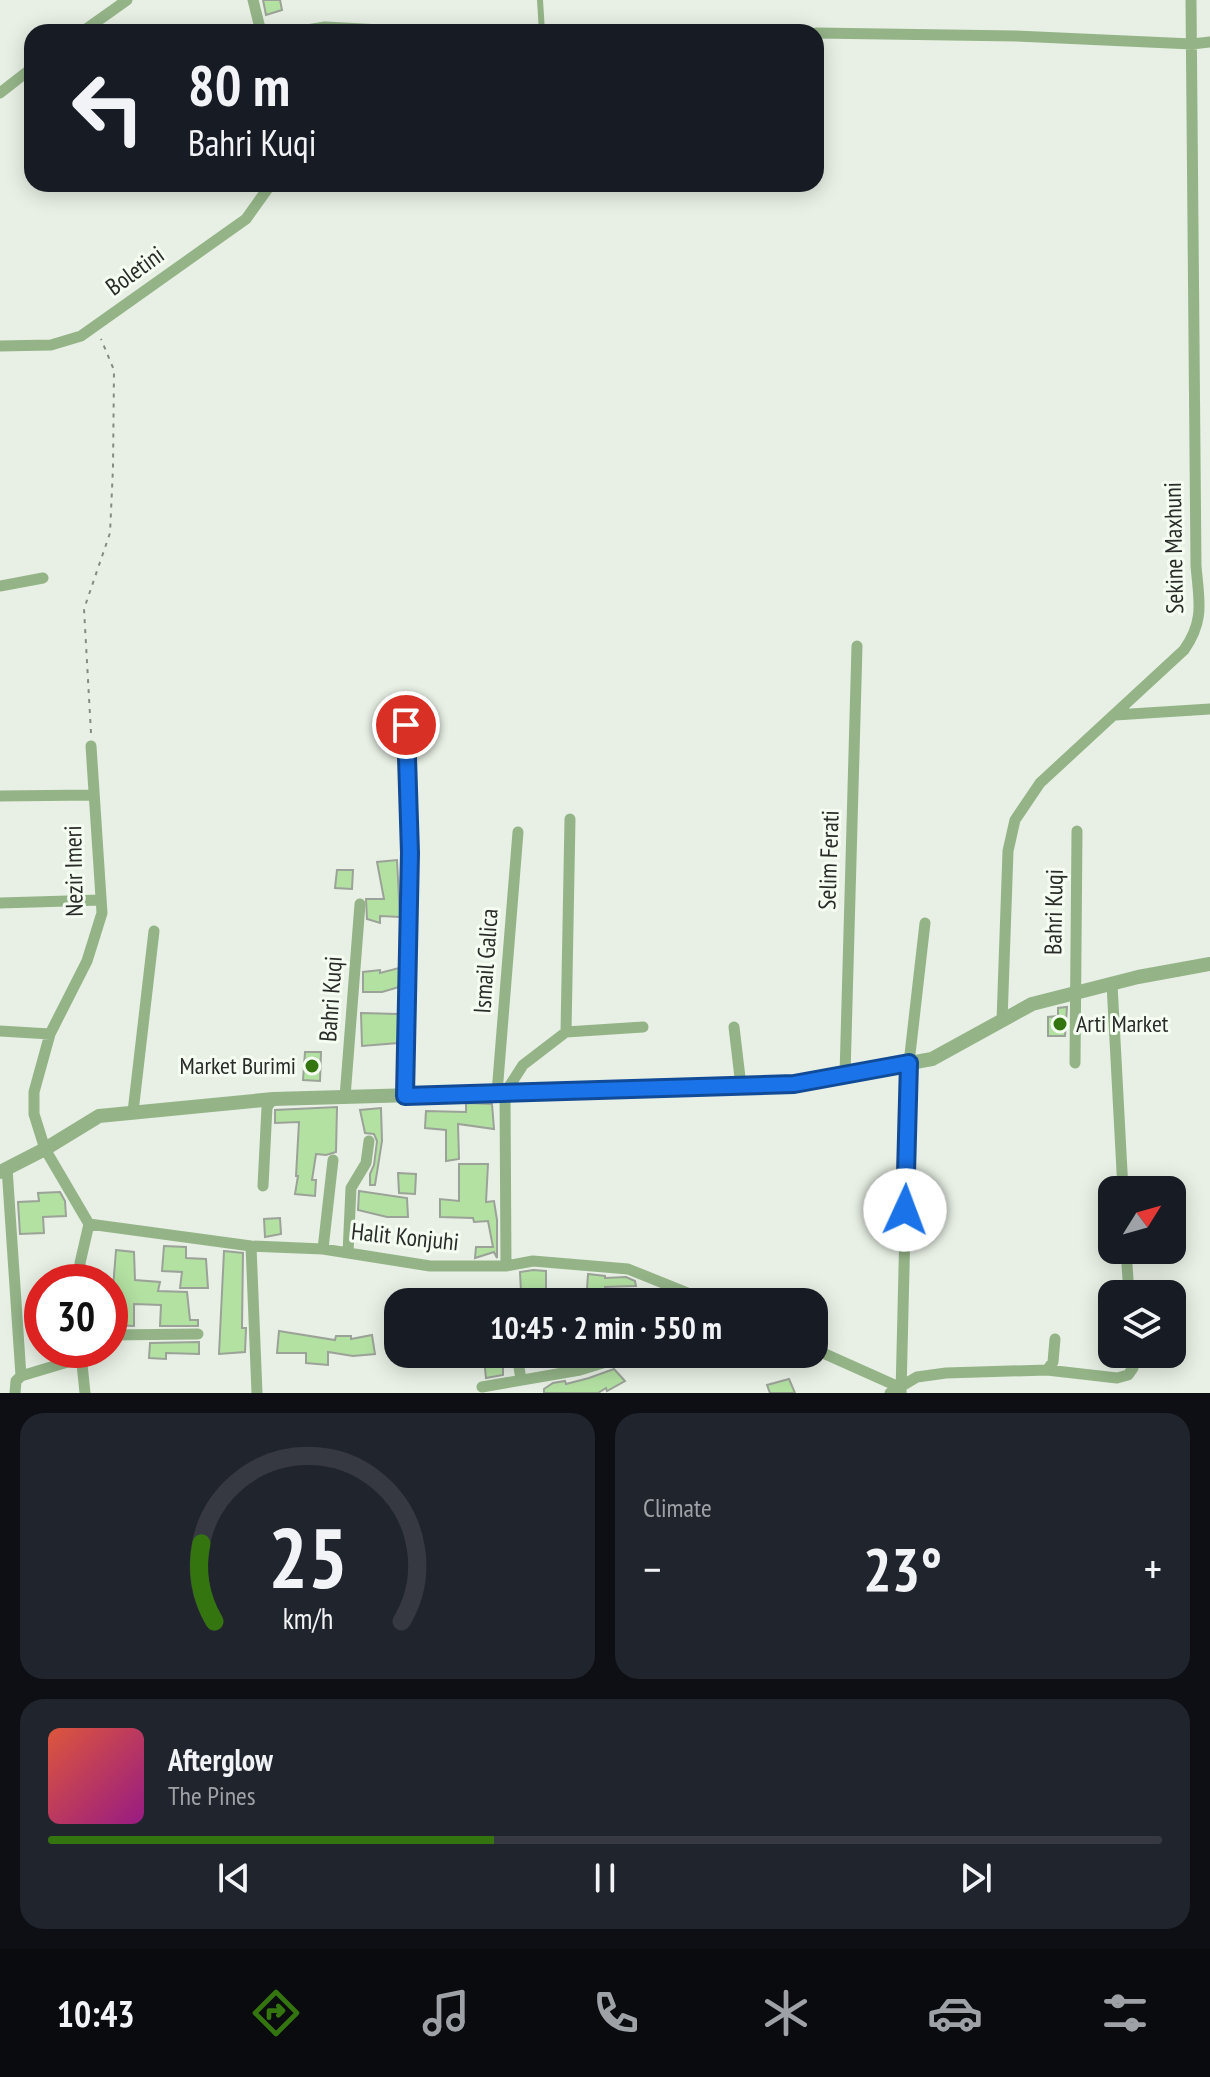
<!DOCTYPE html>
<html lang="en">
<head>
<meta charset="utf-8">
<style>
	body { margin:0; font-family:"PT Sans Narrow",sans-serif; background:#20242c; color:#f1f3f6; height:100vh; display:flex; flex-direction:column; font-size:30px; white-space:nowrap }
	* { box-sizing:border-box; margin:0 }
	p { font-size:26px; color:#9ea1a6 }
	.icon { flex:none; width:44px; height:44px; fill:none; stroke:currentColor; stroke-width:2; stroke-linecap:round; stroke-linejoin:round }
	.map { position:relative; height:1393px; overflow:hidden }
	.panel { display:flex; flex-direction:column; gap:20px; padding:20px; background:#0d0f14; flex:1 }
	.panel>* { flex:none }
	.top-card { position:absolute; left:24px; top:24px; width:800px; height:168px; border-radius:24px; box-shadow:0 4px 20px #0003; background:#171b24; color:#f1f3f6; overflow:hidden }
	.needle { width:52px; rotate:53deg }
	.controls { position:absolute; left:1098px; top:1176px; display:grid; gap:16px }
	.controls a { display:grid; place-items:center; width:88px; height:88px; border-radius:16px; background:#171b24; box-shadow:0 4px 20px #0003; font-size:40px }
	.speed { position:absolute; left:24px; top:1264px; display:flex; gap:16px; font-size:40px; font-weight:700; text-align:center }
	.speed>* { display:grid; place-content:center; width:104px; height:104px; border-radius:50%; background:#171b24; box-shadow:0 4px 20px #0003; line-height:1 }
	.speed .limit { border:12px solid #d22; background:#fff; color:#111 }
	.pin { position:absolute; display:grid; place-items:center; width:68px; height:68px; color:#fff; margin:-34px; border:4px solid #fff; border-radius:50%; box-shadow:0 2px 8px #0007 }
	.me { position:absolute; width:88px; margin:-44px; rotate:2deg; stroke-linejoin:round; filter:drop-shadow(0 0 6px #0008) }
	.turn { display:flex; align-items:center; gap:28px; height:168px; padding:0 32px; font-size:36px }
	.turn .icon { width:104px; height:104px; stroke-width:2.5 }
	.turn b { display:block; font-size:56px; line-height:68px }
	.big { font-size:60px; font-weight:600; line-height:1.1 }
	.panel .tile { flex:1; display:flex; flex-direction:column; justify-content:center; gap:12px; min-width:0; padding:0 28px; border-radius:24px; background:#20242c }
	.panel .dial { align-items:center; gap:0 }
	.dial svg { height:208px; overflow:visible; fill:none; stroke:#363941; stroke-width:7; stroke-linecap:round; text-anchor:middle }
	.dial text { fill:#f1f3f6; stroke:none }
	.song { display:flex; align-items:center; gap:24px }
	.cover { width:96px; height:96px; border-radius:12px; background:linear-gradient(135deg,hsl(10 70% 55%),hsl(310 70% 35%)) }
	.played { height:8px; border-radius:4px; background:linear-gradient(90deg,#347510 40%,#363941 40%) }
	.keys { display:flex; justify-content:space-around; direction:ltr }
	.heat { display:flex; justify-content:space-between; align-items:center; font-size:44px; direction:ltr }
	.panel .tiles { flex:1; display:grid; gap:20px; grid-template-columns:1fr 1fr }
	.tile:last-child { grid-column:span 2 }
	.trip { position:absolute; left:384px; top:1288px; width:444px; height:80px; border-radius:24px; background:#171b24; box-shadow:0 4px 20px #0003; font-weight:600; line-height:80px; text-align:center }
	.tabs { display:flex; height:128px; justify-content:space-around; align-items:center; background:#090b0e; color:#9ea1a6 }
	.tabs .icon { width:56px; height:56px }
	.tabs .active { color:#347510 }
	.tabs b { font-size:36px; color:#f1f3f6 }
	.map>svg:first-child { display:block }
	.building { fill:#b3e1a2; stroke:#9ba298; stroke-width:2 }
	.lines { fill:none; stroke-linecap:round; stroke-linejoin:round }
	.path { stroke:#858a83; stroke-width:2; stroke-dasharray:4 6; stroke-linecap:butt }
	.service { stroke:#94b488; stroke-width:6 }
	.minor { stroke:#94b488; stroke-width:11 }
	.tertiary { stroke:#94b488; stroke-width:14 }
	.route-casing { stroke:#114b97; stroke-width:20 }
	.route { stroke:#1a73e8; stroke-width:14 }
	.poi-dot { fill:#347510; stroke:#f5fdf2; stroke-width:3 }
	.labels { text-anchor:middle; stroke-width:6; stroke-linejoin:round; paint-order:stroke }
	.street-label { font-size:24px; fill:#292c28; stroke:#f5fdf2 }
	.poi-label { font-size:24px; fill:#292c28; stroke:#f5fdf2; text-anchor:start }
</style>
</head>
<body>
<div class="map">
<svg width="1210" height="1393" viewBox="0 0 1210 1393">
	<rect width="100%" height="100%" fill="#e8f0e5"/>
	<!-- building -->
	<path class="building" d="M263 0H280L282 10 266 15Z
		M397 860 400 917 380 916V923L367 919 366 899H384L377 862Z
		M337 870H353L352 889 335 888Z
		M399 968V987L382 992H363V972L380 970V973Z
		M1067 1007 1065 1036H1048V1017L1058 1016V1008Z
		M361 1013 398 1014V1043L362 1046Z
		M305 1052H321L320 1081 303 1080Z
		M466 1103 492 1104 494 1129 458 1124 459 1159 446 1161V1130L425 1128 426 1111 466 1112Z
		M337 1107 336 1152 326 1155 316 1154 312 1180H316L315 1196 295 1194 298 1176H296L299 1122 275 1123V1110Z
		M381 1108 382 1141 375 1185H370V1174L374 1165 377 1141 374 1134 365 1133 360 1110Z
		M459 1164H488L486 1202 494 1201 497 1220V1258L494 1252 475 1258 476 1247H493L488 1221 474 1222 473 1218 440 1217V1199L459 1201Z
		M398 1173 416 1174 415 1194 399 1193Z
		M359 1191 407 1198 408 1217H387L358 1210Z
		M60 1192 65 1201 66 1216 43 1217 44 1233 20 1234 18 1202 39 1201 38 1193Z
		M280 1218 281 1234 265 1237 264 1219Z
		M164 1246 186 1247V1258L206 1259 208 1288H180L182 1272 162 1271Z
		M116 1250 134 1252 135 1280 160 1282 158 1291 187 1292 190 1320H198V1326H160L161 1305 134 1304V1326L110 1325 118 1288H113Z
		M224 1251 243 1253 242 1328H246L245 1352 219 1354Z
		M533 1270 546 1271V1291L521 1292 520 1272Z
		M588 1274 605 1276V1278L626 1277 635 1281 636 1286 605 1287V1290L587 1289Z
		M279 1331 335 1340 336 1336H351V1339L372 1335 375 1354 353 1356 328 1352V1365L306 1363V1353H277Z
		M199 1342V1354L166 1353V1359L149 1358 150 1343Z
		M704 1354H740V1355L708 1367Z
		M484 1358H503V1375L486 1378Z
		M614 1369 625 1381 607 1391 606 1388 598 1393H544V1389L553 1383 565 1381 566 1384 589 1378Z
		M789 1379 795 1393H770L767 1385Z"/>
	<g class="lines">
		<!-- path -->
		<path class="path" d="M91 733 84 609 110 533 113 468 114 370 101 339"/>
		<!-- service -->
		<path class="service" d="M540 0 542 32"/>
		<!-- minor -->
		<path class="minor" d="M253 0 261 32
			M82 32 127 0
			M294 32 325 27 419 32
			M816 33 1016 36 1192 44 1210 42
			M0 93 32 68
			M0 346 51 345 81 336 246 219 271 184
			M0 586 43 578
			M1115 715 1210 709
			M0 796 94 795
			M0 903 101 900
			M1112 984 1123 1190
			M1002 1021 1008 851 1015 820 1040 783 1184 650C1205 620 1199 601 1196 566L1191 0
			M734 1027 741 1086
			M0 1031 50 1034
			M566 1032 570 819
			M1075 1063 1077 831
			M845 1075 857 646
			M497 1093 518 832
			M405 1096 410 853 406 725
			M345 1097 360 904
			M133 1112 154 931
			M7 1168 21 1376
			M263 1186 267 1107 273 1099
			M89 1224 251 1246 323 1249 430 1266H506L533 1261 628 1269 710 1302
			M251 1246 257 1393
			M323 1249 333 1160
			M1126 1250 1129 1294
			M348 1253 351 1188 366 1163 369 1141
			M506 1266 505 1093 523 1065 566 1032 643 1027
			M82 1282 80 1263 89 1224 45 1149 34 1114V1092L50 1034 87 961 102 913 91 746
			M110 1335 198 1334
			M814 1349 899 1387
			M81 1354 85 1393
			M517 1354 521 1380
			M572 1354 573 1371
			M1047 1370 1053 1362 1055 1339
			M482 1387 580 1370 632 1354
			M15 1393 16 1381 21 1376 81 1358
			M890 1393 917 1377 946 1373 1047 1370 1117 1378 1128 1375 1133 1368 1132 1354
			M901 1393 909 1063 925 923"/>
		<!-- tertiary -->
		<path class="tertiary" d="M0 1172 45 1149 99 1116 273 1099 794 1084 932 1059 1032 1004 1138 977 1210 964"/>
	</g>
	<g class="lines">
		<!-- route casing -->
		<g class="route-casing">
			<path id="route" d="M406 725 410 853 405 1096 794 1084 909 1063 905 1210"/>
		</g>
		<!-- route -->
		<use href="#route" class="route"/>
	</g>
	<!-- markers -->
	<g class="poi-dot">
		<circle cx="1060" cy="1024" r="8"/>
		<circle cx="312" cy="1066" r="8"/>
	</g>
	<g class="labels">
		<!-- street labels -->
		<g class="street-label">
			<text transform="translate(135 271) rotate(-36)" y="8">Boletini</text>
			<text transform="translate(1174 548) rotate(-91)" y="8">Sekine Maxhuni</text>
			<text transform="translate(829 860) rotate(-88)" y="8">Selim Ferati</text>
			<text transform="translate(74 871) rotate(-91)" y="8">Nezir Imeri</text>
			<text transform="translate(1054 912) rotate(-89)" y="8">Bahri Kuqi</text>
			<text transform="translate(486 961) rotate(-86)" y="8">Ismail Galica</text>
			<text transform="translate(331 999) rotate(-86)" y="8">Bahri Kuqi</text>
			<text transform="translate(405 1237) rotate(6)" y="8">Halit Konjuhi</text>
		</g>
		<!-- poi labels -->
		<g class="poi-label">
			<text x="1076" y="1032">Arti Market</text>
			<text x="296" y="1074" text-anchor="end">Market Burimi</text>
		</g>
	</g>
</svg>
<div class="controls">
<a><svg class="needle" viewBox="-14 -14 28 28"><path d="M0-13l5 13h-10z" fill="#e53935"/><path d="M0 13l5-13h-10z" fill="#9ea1a6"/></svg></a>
<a><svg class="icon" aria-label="layers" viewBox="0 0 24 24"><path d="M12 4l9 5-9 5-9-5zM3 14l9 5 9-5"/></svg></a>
</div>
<div class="speed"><div class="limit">30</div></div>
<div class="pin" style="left:406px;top:725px;background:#d93025"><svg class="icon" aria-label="arrive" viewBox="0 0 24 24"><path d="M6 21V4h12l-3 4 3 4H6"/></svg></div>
<svg class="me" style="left:905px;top:1210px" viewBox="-20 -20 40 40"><circle r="19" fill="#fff"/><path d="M0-13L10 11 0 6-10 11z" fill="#1a73e8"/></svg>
<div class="trip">10:45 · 2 min · 550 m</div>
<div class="top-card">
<div class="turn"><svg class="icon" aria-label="left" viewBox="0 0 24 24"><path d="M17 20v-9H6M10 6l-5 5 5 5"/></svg><div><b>80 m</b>Bahri Kuqi</div></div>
</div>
</div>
<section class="panel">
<div class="tiles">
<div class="tile dial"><svg viewBox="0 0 100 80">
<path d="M14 69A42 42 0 1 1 86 69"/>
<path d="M14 69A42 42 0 0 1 9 39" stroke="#347510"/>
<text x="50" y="56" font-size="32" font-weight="700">25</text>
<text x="50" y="72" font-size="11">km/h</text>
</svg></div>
<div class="tile"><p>Climate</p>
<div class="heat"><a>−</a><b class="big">23°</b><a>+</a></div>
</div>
<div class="tile">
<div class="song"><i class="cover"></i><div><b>Afterglow</b><p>The Pines</p></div></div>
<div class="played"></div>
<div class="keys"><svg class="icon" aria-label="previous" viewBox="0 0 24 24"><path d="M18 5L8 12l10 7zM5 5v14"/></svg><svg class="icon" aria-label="pause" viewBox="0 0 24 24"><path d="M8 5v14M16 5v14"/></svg><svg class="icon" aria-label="next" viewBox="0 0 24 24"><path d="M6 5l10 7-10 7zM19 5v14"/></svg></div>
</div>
</div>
</section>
<nav class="tabs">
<b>10:43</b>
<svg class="icon active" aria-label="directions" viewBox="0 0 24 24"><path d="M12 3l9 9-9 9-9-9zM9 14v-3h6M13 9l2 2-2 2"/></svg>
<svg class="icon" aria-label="music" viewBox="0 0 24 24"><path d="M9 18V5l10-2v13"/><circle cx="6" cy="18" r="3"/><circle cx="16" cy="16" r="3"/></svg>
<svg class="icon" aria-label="phone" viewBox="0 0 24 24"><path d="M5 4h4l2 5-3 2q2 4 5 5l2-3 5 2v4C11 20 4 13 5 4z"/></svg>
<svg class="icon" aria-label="climate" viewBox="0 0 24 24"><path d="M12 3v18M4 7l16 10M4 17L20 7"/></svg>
<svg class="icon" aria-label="car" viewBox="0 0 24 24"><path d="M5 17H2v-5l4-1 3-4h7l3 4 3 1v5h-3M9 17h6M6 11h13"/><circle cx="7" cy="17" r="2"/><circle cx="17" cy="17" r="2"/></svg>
<svg class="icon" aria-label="filters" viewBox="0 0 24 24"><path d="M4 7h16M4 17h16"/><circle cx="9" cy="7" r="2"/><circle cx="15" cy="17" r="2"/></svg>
</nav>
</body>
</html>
